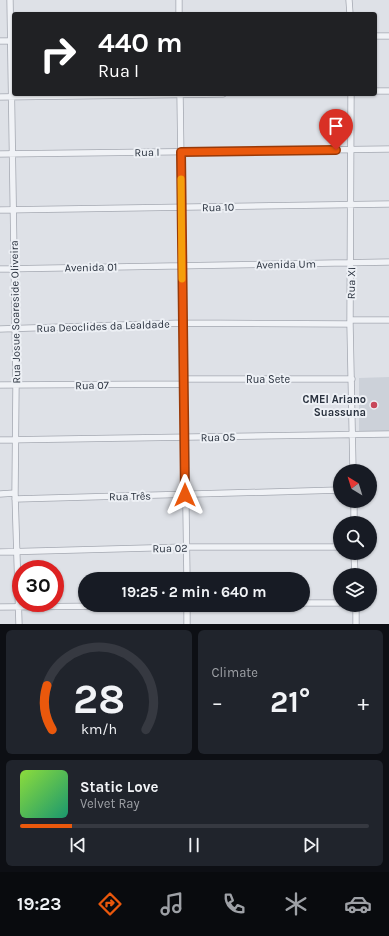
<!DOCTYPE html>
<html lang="en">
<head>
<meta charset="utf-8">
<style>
	body { margin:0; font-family:Karla,sans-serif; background:#20242c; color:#f1f3f6; height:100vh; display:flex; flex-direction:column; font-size:15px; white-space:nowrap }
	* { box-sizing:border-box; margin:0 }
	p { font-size:13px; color:#9ea1a6 }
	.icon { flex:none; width:22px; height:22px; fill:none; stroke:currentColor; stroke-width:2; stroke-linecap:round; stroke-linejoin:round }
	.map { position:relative; height:624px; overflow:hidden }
	.sheet { display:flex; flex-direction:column; gap:6px; padding:6px; background:#0d0f14; flex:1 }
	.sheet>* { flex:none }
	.hud { position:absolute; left:12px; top:12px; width:365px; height:84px; border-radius:4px; box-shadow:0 1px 3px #0004; background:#202124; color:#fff; overflow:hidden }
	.needle { width:26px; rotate:322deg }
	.fabs { position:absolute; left:333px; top:464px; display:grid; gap:8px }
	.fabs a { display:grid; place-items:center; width:44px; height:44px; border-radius:50%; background:#171b24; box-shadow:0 1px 3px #0004; font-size:20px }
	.speed { position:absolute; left:12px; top:560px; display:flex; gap:8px; font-size:20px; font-weight:700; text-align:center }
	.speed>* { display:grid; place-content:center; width:52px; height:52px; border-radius:50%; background:#171b24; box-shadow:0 1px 3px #0004; line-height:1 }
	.speed .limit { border:6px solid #d22; background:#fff; color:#111 }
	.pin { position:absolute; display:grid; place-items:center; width:34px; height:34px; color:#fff; margin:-41px -17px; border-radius:50% 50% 50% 0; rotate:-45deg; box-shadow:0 0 4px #0007 }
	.pin .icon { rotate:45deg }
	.me { position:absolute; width:44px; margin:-22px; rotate:0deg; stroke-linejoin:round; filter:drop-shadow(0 0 3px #0008) }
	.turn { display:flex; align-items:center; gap:14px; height:84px; padding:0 20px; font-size:18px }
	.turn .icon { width:52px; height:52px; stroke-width:2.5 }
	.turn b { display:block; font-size:28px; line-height:34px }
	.big { font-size:30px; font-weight:700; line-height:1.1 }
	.sheet .tile { flex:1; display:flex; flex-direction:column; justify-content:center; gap:6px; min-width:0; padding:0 14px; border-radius:6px; background:#20242c }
	.sheet .dial { align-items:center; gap:0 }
	.dial svg { height:104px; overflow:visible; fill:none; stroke:#363941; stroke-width:7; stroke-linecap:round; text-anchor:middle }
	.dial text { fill:#f1f3f6; stroke:none }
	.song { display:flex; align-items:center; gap:12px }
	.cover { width:48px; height:48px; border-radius:6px; background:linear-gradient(135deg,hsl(90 70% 55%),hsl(160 70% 35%)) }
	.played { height:4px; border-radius:2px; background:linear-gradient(90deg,#ea580c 15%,#363941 15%) }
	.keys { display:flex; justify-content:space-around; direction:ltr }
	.heat { display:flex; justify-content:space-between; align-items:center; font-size:22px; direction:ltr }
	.sheet .tiles { flex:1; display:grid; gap:6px; grid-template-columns:1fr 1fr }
	.tile:last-child { grid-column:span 2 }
	.trip { position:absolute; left:78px; top:572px; width:232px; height:40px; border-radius:20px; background:#171b24; box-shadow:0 1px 3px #0004; font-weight:700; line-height:40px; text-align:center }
	.menu { display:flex; height:64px; justify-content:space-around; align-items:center; background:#090b0e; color:#9ea1a6 }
	.menu .icon { width:28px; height:28px }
	.menu .on { color:#ea580c }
	.menu b { font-size:18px; color:#f1f3f6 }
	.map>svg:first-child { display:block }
	.built { fill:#ccd1d9 }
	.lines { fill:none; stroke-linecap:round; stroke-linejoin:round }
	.minor-casing { stroke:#a4a8b1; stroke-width:7 }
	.minor { stroke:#f0f2f6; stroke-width:5.5 }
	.route-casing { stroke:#983908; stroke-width:10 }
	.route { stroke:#ea580c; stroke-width:7 }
	.slow { stroke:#f59e0b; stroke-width:7 }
	.poi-dot { fill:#c8475a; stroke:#edf0f5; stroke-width:1.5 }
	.labels { text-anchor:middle; stroke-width:4; stroke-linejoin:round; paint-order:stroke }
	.street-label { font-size:11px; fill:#28303d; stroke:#edf0f5 }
	.poi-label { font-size:11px; font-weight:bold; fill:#28303d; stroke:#edf0f5; text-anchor:end }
</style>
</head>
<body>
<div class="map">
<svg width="389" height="624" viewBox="0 0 389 624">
	<rect width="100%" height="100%" fill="#dee1e7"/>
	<!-- built -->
	<path class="built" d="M389 377V432H359V378Z"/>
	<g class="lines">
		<!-- minor casing -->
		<g class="minor-casing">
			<path id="minor" d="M10 0 16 385 15 493 19 624
				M349 0 350 14
				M179 14V0
				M375 36H389
				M0 41H14
				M375 91H389
				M180 94 187 579
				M351 94 350 324 353 471
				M0 97 223 94
				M0 154 389 149
				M0 210 389 204
				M0 269 389 262
				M350 320H389
				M0 329 183 323 350 324
				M184 379H352
				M0 385 184 384
				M0 440 389 434
				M0 494 15 493
				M15 499 340 490
				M354 501V523
				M0 552 186 547H340
				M354 553 355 575
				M303 603H340
				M187 605V624
				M356 605V624
				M0 607 232 605"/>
		</g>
		<!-- minor -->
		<use href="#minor" class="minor"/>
	</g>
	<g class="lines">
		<!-- route casing -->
		<g class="route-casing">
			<path id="route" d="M185 495 181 152 336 150"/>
		</g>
		<!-- route -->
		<use href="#route" class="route"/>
		<!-- slow -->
		<path class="slow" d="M181 179 182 279"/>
	</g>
	<!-- markers -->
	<circle class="poi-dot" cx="374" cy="405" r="4"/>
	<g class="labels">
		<!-- street labels -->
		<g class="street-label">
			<text transform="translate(147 152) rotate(-1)" y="4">Rua I</text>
			<text transform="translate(218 207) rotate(-1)" y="4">Rua 10</text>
			<text transform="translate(286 264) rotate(-1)" y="4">Avenida Um</text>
			<text transform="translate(91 267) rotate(-1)" y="4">Avenida 01</text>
			<text transform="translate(351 283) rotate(-89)" y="4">Rua XI</text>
			<text transform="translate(15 312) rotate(-91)" y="4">Rua Josue Soareside Oliveira</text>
			<text transform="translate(103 326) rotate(-2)" y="4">Rua Deoclides da Lealdade</text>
			<text x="268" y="383">Rua Sete</text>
			<text transform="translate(92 385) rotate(-1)" y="4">Rua 07</text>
			<text transform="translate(218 437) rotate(-1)" y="4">Rua 05</text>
			<text transform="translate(130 496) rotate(-1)" y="4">Rua Três</text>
			<text transform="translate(170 548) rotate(-1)" y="4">Rua 02</text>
		</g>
		<!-- poi labels -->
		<g class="poi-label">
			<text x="366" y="403">CMEI Ariano<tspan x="366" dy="13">Suassuna</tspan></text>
		</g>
	</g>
</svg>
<div class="fabs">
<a><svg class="needle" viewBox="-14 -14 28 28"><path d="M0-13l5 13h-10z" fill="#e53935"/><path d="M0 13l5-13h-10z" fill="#9ea1a6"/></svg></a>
<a><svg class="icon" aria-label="search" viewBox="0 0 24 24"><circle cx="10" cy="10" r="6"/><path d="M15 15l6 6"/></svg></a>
<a><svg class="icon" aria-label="layers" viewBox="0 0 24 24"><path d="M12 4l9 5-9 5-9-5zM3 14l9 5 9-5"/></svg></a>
</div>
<div class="speed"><div class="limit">30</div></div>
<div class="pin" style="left:336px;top:150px;background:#d93025"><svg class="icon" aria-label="arrive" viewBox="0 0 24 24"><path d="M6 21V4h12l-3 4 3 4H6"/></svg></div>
<svg class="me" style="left:185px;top:495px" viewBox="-20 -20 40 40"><path d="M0-17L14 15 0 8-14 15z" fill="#ea580c" stroke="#fff" stroke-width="4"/></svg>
<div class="trip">19:25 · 2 min · 640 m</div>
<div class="hud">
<div class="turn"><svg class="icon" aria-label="right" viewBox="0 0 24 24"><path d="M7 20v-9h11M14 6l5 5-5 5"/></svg><div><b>440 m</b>Rua I</div></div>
</div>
</div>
<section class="sheet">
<div class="tiles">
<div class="tile dial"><svg viewBox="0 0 100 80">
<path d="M14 69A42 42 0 1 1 86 69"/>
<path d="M14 69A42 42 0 0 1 10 35" stroke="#ea580c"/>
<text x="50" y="56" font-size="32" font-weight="700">28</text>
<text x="50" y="72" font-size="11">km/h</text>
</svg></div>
<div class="tile"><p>Climate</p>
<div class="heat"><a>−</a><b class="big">21°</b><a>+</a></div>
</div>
<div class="tile">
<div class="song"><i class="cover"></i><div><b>Static Love</b><p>Velvet Ray</p></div></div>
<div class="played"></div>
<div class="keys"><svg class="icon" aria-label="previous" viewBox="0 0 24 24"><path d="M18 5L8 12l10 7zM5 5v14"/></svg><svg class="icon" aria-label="pause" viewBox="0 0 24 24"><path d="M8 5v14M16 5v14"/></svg><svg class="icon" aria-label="next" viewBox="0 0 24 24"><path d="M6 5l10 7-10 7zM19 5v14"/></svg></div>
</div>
</div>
</section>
<nav class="menu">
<b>19:23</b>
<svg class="icon on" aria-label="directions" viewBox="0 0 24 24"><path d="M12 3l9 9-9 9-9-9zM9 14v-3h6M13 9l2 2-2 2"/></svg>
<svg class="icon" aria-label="music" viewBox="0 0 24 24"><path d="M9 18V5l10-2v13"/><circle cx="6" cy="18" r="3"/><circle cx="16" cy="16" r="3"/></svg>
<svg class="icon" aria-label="phone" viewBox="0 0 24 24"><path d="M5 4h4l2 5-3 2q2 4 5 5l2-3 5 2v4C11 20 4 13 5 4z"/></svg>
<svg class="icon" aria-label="climate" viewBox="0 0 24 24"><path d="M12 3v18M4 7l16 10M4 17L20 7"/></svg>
<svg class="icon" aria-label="car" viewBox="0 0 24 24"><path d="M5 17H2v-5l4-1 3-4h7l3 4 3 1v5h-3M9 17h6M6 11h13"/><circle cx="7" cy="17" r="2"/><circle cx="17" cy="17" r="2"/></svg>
</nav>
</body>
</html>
